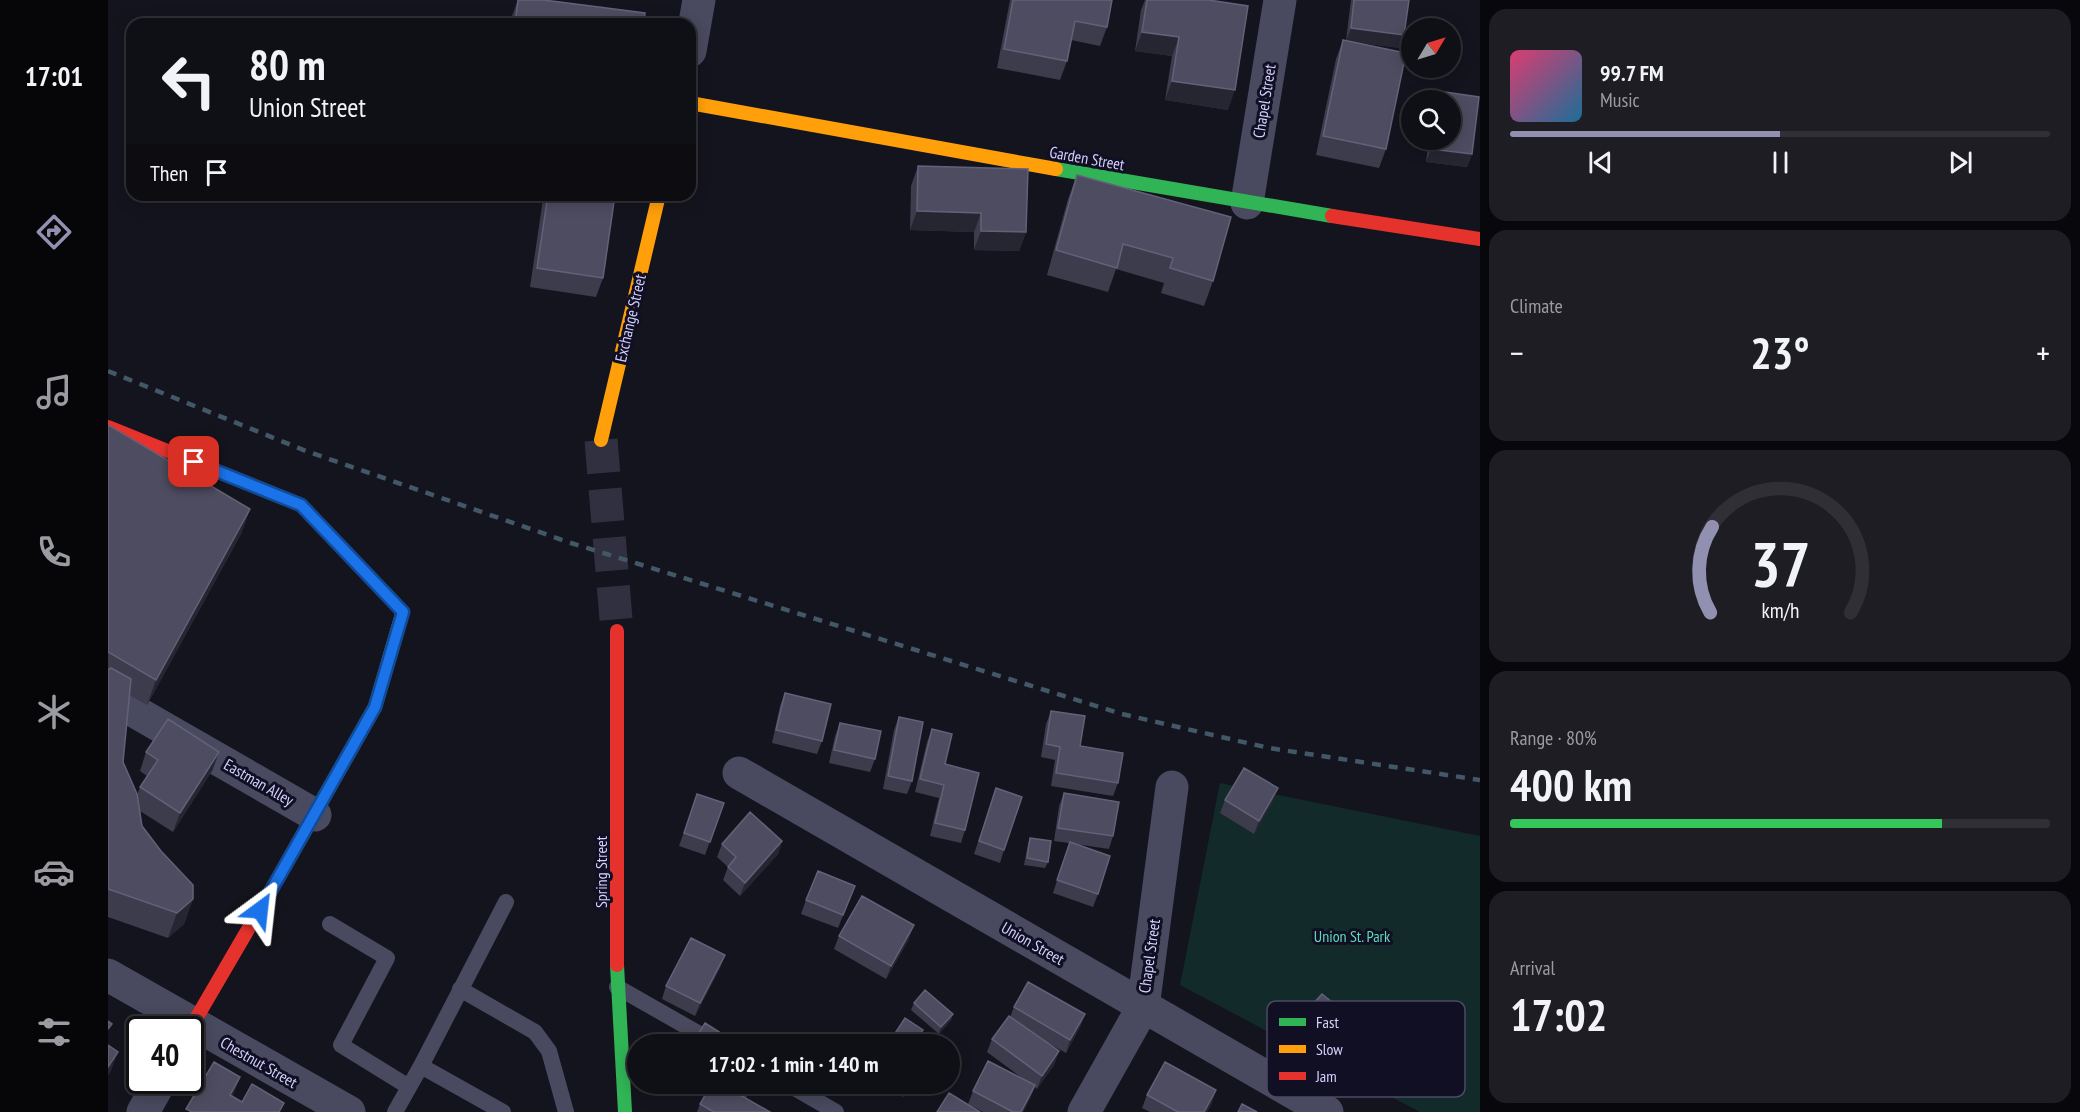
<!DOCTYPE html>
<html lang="en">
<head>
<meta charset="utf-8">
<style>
	body { margin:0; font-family:"PT Sans Narrow",sans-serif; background:#1d1d23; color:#f1f3f6; height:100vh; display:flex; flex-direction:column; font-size:22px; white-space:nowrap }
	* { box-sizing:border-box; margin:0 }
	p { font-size:20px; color:#9b9ca1 }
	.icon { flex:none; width:33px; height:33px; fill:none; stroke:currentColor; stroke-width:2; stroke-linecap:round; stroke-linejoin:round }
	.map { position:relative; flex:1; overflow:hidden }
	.details { display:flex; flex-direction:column; gap:9px; padding:9px; background:#08080c; width:600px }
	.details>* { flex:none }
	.hud { position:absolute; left:18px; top:18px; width:570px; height:183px; border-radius:18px; box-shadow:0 3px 15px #0003,0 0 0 2px #2f2f35; background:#0f0f16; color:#f1f3f6; overflow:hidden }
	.needle { width:39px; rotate:52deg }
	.buttons { position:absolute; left:1293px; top:18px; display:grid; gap:12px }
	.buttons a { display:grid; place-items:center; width:60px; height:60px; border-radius:50%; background:#0f0f16; box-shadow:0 3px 15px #0003,0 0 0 2px #2f2f35; font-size:30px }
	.speed { position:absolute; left:18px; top:1016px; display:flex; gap:12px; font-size:30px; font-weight:700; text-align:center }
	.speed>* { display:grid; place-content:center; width:78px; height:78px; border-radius:50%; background:#0f0f16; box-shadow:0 3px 15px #0003,0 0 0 2px #2f2f35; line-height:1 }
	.speed .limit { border:3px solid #111; border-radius:9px; background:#fff; color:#111 }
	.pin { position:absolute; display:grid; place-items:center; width:51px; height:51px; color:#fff; margin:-26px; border-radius:12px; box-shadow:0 3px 9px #0006 }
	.me { position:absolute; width:66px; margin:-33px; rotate:30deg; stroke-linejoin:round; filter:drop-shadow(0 0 4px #0008) }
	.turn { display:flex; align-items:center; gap:21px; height:126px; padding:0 24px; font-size:27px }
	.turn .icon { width:78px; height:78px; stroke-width:2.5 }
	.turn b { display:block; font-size:42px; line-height:51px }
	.then { display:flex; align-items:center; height:57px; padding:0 24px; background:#0003; gap:12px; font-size:22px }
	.big { font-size:45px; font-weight:700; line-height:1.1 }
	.details .card { flex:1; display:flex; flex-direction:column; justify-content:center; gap:9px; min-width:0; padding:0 21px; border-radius:18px; background:#1d1d23 }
	.details .dial { align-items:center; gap:0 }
	.dial svg { height:156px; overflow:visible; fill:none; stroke:#2f2f35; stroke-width:7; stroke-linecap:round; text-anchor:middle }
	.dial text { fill:#f1f3f6; stroke:none }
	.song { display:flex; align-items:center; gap:18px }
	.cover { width:72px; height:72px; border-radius:9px; background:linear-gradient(135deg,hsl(340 70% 55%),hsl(200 70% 35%)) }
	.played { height:6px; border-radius:3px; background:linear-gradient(90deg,#9190b0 50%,#2f2f35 50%) }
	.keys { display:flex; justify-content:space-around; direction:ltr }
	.heat { display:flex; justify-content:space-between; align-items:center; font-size:33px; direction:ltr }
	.charge { height:9px; border-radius:4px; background:linear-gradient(90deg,#34c759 80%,#2f2f35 0) }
	.trip { position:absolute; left:519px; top:1034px; width:333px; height:60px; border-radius:30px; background:#0f0f16; box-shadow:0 3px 15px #0003,0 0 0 2px #2f2f35; font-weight:700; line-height:60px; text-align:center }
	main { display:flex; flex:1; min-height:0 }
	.dock { display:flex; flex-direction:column; width:108px; justify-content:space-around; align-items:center; background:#060609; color:#9b9ca1 }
	.dock .icon { width:42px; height:42px }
	.dock .selected { color:#9190b0 }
	.dock b { font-size:27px; color:#f1f3f6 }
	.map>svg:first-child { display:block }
	.green { fill:#122a29 }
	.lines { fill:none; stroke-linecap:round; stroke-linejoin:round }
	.secondary-tunnel { stroke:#313040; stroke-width:33; stroke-dasharray:33 16; stroke-linecap:butt }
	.lane { stroke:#49495f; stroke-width:16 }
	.street { stroke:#49495f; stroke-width:33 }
	.fast { stroke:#30b455; stroke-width:14 }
	.slow { stroke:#ff9f0a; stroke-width:14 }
	.jam { stroke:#e5322d; stroke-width:14 }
	.rail { stroke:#425866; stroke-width:4.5; stroke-dasharray:9 8; stroke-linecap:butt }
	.wall { fill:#3d3c4d }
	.shaded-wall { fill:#262532 }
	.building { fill:#4e4c60; stroke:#636179; stroke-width:1.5 }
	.route-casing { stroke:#114b97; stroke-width:15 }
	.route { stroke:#1a73e8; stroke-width:10 }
	.labels { text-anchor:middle; stroke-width:6; stroke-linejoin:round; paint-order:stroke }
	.street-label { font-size:16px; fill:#d5d2fe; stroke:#110f23 }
	.park-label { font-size:16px; fill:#5fdcb9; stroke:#110f23 }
	.key { fill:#110f23; stroke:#4c4a65; stroke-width:1.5 }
	.key-label { font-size:16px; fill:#d5d2fe }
</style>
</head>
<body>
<main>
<nav class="dock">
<b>17:01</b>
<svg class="icon selected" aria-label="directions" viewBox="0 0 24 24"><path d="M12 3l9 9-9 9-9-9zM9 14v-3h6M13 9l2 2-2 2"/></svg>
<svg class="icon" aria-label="music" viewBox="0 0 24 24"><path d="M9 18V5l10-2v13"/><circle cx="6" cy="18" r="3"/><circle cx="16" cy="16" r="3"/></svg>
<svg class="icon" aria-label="phone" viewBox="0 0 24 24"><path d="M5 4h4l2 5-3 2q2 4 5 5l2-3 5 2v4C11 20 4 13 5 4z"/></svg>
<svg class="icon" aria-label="climate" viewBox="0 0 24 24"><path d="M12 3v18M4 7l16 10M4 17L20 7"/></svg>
<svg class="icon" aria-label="car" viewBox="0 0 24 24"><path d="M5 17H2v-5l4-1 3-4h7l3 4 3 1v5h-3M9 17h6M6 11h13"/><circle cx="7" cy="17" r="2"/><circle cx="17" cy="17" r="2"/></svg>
<svg class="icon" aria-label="filters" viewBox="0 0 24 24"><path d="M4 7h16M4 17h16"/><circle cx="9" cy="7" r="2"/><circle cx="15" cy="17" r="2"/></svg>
</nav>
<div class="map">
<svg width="1372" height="1112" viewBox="0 0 1372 1112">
	<rect width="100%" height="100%" fill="#14141e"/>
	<!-- green -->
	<path class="green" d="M1112 783 1372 836V1112H1312L1072 985Z"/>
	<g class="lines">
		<!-- secondary-tunnel -->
		<path class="secondary-tunnel" d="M493 440 509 631"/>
		<!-- lane -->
		<path class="lane" d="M222 924 279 958 233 1045 301 1087
			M509 987 609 1044
			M352 989 427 1032 441 1051 458 1112
			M313 1066 398 902
			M678 1083 728 1112
			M287 1112 313 1066 395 1112"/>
		<!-- street -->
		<path class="street" d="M582 51 591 0
			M1139 203 1172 0
			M0 696 207 815
			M631 773 1219 1112
			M0 975 241 1112
			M35 1112 53 1080
			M976 1112 1035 1007 1064 787"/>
		<!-- fast -->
		<path class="fast" d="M948 169 1224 216
			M509 965 517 1112"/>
		<!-- slow -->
		<path class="slow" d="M582 103 948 169
			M493 440 551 195
			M177 866 267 707 293 618"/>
		<!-- jam -->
		<path class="jam" d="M1224 216 1372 239
			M0 427 193 505 295 612 293 618
			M509 631V965
			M82 1029 177 866"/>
		<!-- rail -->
		<path class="rail" d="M0 371 198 451 463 543 1014 714 1161 748 1372 780"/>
	</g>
	<!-- wall -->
	<path class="wall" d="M410 0H436L536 24H401Z
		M902 0H1004L999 27 992 46 963 40 959 61 952 80 889 68Z
		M1037 0H1101L1120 110 1057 100 1064 56 1027 51 1033 10Z
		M1243 0H1301L1292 48 1238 41Z
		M1235 40 1278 149 1271 168 1208 155 1228 59Z
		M1330 91 1371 97 1364 154 1359 167 1318 162 1321 140H1342V100H1326Z
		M810 166 918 232 911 251 866 250V232L802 230 803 186Z
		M969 175 1105 281 1096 306 1053 293 1056 283 1008 269 1000 292 939 275 960 199Z
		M436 195H507L495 278 488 297 422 287 435 199Z
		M0 425 142 509 133 534 39 705 21 695 15 762 29 795 32 787 39 776 32 771 38 752H111L104 771 65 832 32 811 34 826 85 899 76 924 60 938 0 917Z
		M677 693 714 741 709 754 664 743 672 706Z
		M943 711 972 746 1010 783 1005 796 943 786 947 760 933 757 938 724Z
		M791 717 804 781 799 794 775 789 786 730Z
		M732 723 767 759 762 772 721 763 727 736Z
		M824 729 837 764 857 830 853 843 822 836 831 798 807 792 819 742Z
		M956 793 1005 836 1001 849 967 844 990 894 985 907 945 893 961 843 946 841 951 806Z
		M589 794 616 803 597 855 571 846Z
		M1117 800 1165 801 1146 834 1112 813Z
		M884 801 896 850 892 863 866 854Z
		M922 838 940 862 937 868 916 865 920 844Z
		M674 841 670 854 632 896 615 880 620 867 609 857 614 844Z
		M747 886 730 928 693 914 698 900Z
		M731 936 801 939 778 979 726 949Z
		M617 955 612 968 587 1016 554 999 558 986Z
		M806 1003 845 1014 843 1020 831 1034 803 1010Z
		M906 1007 977 1014 972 1027 958 1053 933 1039 951 1051 946 1065 929 1089 927 1087 922 1098 915 1112H875L860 1104 865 1091 918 1081 879 1052 884 1039 902 1017Z
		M1196 1014 1233 1018 1215 1039 1194 1021Z
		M614 1083H647L638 1098Z
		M775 1083H805L795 1097Z
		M1039 1095 1104 1103 1099 1112H1042L1034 1108Z
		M592 1104 662 1112H589Z"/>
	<!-- shaded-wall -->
	<path class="shaded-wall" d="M1243 28 1296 35 1292 48 1238 41Z
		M1034 32 1071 37 1064 56 1027 51Z
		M1064 81 1127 90 1120 110 1057 100Z
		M1323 149 1364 154 1359 167 1318 162Z
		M809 211 873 213 866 232 802 230Z
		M873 231 918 232 911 251 866 250Z
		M142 509 133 534 39 705 48 680Z
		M111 752 104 771 65 832 72 813Z
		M1170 788 1165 801 1146 834 1151 821Z
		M674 841 670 854 632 896 637 883Z
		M85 899 76 924 60 938 69 913Z
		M806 925 801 939 778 979 783 966Z
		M617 955 612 968 587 1016 592 1003Z
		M1235 1011 1233 1018 1215 1039 1218 1032Z
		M845 1014 843 1020 831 1034 833 1027Z
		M977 1014 972 1027 958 1053 962 1040Z
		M951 1051 946 1065 929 1089 934 1076Z
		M10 1052 3 1071 0 1076V1067Z
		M132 1077 125 1096 122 1095Z
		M644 1083H647L638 1098 643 1085Z
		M801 1083H805L795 1097Z
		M927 1085 922 1098 915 1112H913Z
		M1108 1090 1104 1103 1099 1112H1096Z"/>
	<!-- building -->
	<path class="building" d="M410 0H436L537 13 536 24H407Z
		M905 0H1004L999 27 967 21 959 61 896 49Z
		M1039 0H1101L1140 6 1127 90 1064 81 1071 37 1034 32Z
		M1246 0H1301L1296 35 1243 28Z
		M1235 40 1298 53 1278 149 1215 136Z
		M1330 91 1371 97 1364 154 1323 149 1324 140H1342V100H1329Z
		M810 166 920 169 918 232 873 231V213L809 211Z
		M969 175 1123 217 1105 281 1062 268 1065 258 1015 244 1009 268 948 250Z
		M440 195H507L495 278 429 268Z
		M0 425 142 509 48 680 0 652Z
		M3 668 23 679 15 762 29 794 34 826 53 851 85 885V899L69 913 0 889V670Z
		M677 693 723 704 714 741 668 730Z
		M943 711 977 716 972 746 1015 753 1010 783 948 773 952 747 938 744Z
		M791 717 815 722 804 781 780 776Z
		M60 719 111 752 72 813 32 787 50 760 38 752Z
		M732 723 773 731 767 759 726 750Z
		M824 729 844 734 837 764 871 773 857 830 827 823 836 785 812 779Z
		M1136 768 1170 788 1151 821 1117 800Z
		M888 788 914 797 896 850 871 841Z
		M956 793 1011 802 1005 836 950 828Z
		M589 794 616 803 602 842 576 833Z
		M642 812 674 841 637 883 620 867 628 857 614 844Z
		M922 838 943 841 940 862 919 858Z
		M962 842 1002 856 990 894 949 880Z
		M710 871 747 886 735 915 698 900Z
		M754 896 806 925 783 966 731 936Z
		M583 938 617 955 592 1003 558 986Z
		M920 982 977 1014 962 1040 906 1007Z
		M817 990 845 1014 833 1027 806 1003Z
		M1214 994 1235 1011 1218 1032 1196 1014Z
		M901 1016 951 1051 934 1076 884 1039Z
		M797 1018 815 1030 810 1038 819 1044H780Z
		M0 1021 4 1024 0 1029Z
		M597 1023 630 1044H584Z
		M0 1045 10 1052 0 1067Z
		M880 1061 927 1085 913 1112H905L865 1091Z
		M106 1062 132 1077 122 1095 134 1102 144 1084 176 1103 171 1112H84L78 1109Z
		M1057 1062 1108 1090 1096 1112H1070L1039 1095Z
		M604 1083H611L662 1112H606L592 1104Z
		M841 1093 872 1112H829Z
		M1134 1104 1149 1112H1130Z"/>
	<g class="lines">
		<!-- route casing -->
		<g class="route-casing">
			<path id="route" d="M86 462 193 505 295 612 267 707 152 910"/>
		</g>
		<!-- route -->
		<use href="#route" class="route"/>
	</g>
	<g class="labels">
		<!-- street labels -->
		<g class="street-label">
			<text transform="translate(1156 101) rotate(-81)" y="6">Chapel Street</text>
			<text transform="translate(979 158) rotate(10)" y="6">Garden Street</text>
			<text transform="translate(522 318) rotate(-77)" y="6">Exchange Street</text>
			<text transform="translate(151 782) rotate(30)" y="6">Eastman Alley</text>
			<text transform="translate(493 872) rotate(-90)" y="6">Spring Street</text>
			<text transform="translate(925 943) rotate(30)" y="6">Union Street</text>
			<text transform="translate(1041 956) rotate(-82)" y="6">Chapel Street</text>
			<text transform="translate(151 1062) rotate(30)" y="6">Chestnut Street</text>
		</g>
		<!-- park labels -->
		<g class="park-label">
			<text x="1244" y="942">Union St. Park</text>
		</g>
	</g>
	<!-- legend -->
	<rect x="1159" y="1001" width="198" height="96" rx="9" class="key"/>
	<rect x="1171" y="1018" width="27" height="8" fill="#30b455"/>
	<rect x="1171" y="1045" width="27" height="8" fill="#ff9f0a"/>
	<rect x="1171" y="1072" width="27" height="8" fill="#e5322d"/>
	<g class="key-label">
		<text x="1208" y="1028">Fast</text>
		<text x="1208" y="1055">Slow</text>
		<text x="1208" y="1082">Jam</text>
	</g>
</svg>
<div class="buttons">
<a><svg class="needle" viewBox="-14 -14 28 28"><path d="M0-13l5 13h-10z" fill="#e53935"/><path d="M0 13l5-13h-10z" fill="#9b9ca1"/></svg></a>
<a><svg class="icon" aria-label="search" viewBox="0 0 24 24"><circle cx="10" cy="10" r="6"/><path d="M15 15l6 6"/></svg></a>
</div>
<div class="speed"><div class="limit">40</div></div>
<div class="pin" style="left:86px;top:462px;background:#d93025"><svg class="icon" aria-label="arrive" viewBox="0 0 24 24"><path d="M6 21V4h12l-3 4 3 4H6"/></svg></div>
<svg class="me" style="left:152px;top:910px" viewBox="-20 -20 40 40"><path d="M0-17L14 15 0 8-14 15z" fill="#1a73e8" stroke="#fff" stroke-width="4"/></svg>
<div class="trip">17:02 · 1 min · 140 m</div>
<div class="hud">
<div class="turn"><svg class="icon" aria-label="left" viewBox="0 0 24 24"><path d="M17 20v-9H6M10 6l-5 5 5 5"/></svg><div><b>80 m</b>Union Street</div></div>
<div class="then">Then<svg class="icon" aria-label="arrive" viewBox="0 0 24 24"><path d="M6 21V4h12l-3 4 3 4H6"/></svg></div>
</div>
</div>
<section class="details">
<div class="card">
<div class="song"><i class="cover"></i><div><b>99.7 FM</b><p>Music</p></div></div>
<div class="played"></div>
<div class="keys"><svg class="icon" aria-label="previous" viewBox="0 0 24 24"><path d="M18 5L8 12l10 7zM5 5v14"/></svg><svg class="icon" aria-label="pause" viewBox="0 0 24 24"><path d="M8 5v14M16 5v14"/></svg><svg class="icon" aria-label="next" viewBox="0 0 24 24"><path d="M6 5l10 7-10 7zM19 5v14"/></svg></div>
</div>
<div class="card"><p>Climate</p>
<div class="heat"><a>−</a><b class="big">23°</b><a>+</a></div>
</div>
<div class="card dial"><svg viewBox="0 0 100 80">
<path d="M14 69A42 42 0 1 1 86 69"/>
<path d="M14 69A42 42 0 0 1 15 25" stroke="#9190b0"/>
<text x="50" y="56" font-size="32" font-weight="700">37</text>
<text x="50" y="72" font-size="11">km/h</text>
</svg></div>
<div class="card"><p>Range · 80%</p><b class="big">400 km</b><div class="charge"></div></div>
<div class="card"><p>Arrival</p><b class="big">17:02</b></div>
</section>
</main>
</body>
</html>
